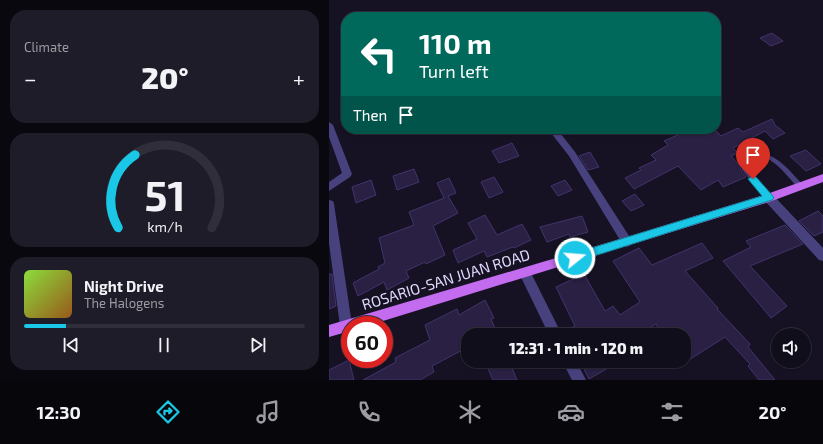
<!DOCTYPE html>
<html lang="en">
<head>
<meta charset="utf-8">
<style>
	body { margin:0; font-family:"Exo 2",sans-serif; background:#1e1c28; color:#f1f3f6; height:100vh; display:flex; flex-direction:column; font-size:15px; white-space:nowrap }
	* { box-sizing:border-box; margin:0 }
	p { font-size:13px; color:#9c9ca3 }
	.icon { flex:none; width:22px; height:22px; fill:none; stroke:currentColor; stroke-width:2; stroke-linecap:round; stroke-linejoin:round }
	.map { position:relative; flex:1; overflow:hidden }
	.details { display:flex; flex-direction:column; gap:10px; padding:10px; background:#09080f; width:329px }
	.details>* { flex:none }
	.banner { position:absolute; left:12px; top:12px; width:380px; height:122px; border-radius:16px; box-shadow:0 1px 3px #0004,0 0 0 1px #302e3a; background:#00695c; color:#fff; overflow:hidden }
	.buttons { position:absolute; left:442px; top:328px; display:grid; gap:8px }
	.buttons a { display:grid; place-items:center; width:40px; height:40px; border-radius:50%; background:#100e1b; box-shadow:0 1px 3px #0004,0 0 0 1px #302e3a; font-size:20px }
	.speed { position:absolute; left:12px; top:316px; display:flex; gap:8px; font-size:20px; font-weight:700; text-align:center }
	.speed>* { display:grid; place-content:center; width:52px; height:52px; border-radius:50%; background:#100e1b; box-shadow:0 1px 3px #0004,0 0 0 1px #302e3a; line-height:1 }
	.speed .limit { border:6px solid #d22; background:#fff; color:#111 }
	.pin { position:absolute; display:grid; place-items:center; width:34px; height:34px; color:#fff; margin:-41px -17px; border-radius:50% 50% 50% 0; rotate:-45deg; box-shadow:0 0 4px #0007 }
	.pin .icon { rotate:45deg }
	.me { position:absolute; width:44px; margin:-22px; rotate:73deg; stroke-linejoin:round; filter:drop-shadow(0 0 3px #0008) }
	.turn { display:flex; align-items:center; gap:14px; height:84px; padding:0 12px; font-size:18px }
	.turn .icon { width:52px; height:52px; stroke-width:2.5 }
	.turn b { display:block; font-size:28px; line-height:34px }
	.then { display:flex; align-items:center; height:38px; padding:0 12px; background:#0003; gap:8px; font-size:15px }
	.big { font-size:30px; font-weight:800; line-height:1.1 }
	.details .tile { flex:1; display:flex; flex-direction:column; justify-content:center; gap:6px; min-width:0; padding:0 14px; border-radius:16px; background:#1e1c28 }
	.details .dial { align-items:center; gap:0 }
	.dial svg { height:104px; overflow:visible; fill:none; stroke:#302e3a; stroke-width:7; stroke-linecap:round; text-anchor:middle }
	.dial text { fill:#f1f3f6; stroke:none }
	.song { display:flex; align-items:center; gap:12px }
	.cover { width:48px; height:48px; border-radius:6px; background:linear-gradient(135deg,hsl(90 70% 55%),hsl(30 70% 35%)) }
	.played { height:4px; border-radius:2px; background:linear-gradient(90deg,#1ac7e6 15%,#302e3a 15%) }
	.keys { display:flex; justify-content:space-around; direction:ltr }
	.heat { display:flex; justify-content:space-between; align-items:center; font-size:22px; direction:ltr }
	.trip { position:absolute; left:132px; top:328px; width:230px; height:40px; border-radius:16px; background:#100e1b; box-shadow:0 1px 3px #0004,0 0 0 1px #302e3a; font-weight:800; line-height:40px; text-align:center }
	.tabs { display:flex; height:64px; justify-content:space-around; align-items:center; background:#06060b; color:#9c9ca3 }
	.tabs .icon { width:28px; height:28px }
	.tabs .active { color:#1ac7e6 }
	.tabs b { font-size:18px; color:#f1f3f6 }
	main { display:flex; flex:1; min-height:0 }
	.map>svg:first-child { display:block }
	.building { fill:#292043; stroke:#42346c }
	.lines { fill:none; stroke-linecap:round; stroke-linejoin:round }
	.service { fill:#47427e; fill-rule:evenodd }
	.minor { fill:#47427e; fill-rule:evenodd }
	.primary { fill:#c46cef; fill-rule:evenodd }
	.route { fill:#1ac7e6; stroke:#118196 }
	.labels { text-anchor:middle; stroke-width:4; stroke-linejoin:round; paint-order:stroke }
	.street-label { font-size:15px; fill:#dfd9fb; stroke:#161224 }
</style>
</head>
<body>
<main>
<section class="details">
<div class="tile"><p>Climate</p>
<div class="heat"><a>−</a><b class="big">20°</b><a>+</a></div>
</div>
<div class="tile dial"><svg viewBox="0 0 100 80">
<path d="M14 69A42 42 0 1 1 86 69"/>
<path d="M14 69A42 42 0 0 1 27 13" stroke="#1ac7e6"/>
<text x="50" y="56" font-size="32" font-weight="700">51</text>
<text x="50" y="72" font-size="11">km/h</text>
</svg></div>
<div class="tile">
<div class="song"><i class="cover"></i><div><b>Night Drive</b><p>The Halogens</p></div></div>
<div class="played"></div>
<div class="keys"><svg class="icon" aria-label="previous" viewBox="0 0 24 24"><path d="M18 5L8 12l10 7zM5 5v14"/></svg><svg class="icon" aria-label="pause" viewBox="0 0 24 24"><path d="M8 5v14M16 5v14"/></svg><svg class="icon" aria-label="next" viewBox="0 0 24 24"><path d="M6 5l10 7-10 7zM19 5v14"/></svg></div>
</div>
</section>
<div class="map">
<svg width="494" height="380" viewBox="0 0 494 380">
	<rect width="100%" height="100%" fill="#161224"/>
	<!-- building -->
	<path class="building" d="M443 33 454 41 442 46 431 38Z
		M443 119 446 125 456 133 444 139 436 131 404 148 409 153 402 156 411 166 412 171 417 177 394 187 389 180 372 190 349 166 305 189 296 178 312 170 310 168 327 160 322 155 339 145 335 141 351 134 346 129H385L392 136 409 128 414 132Z
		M183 143 190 156 170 163 163 151Z
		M477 150 492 164 477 171 461 156Z
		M261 152 270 167 259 170 250 156Z
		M85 169 90 182 68 190 64 176Z
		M165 177 174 192 160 198 152 182Z
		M120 178 127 193 119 196 129 213 104 226 116 255 97 264 96 262 77 271 80 278 58 290 55 282 29 296 24 283 50 269 49 267 56 263 50 238 85 225 80 212 115 198 108 183Z
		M42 180 47 195 27 203 23 187Z
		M236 180 243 190 229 196 222 186Z
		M306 194 315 205 302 211 293 201Z
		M489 211 494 216V232L485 236 470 221Z
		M156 215 168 235 193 224 202 240 185 248 184 247 158 257 155 251 129 263 124 250 148 239 139 223Z
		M253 216 259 232 241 237 240 234 218 242 211 227Z
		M456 225 474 244 421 266 458 306 442 318 394 261 422 247 417 241Z
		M373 243 384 258 356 271 389 308 388 309 421 344 419 347 446 380H430L419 366 421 364 396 337 355 363V335H334L327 324 309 335H234L233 332 246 326 227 287 255 274 276 311 284 306 291 315 311 302 284 261 310 248 323 265Z
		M0 274H3L7 306 0 309Z
		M156 300 165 318 162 319 169 335H139V347L103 366 105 372 91 380H34L67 362 66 358 101 340 96 325 128 309 130 315Z
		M20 360 25 380H0V370Z
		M163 361H180L188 380H164L157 364Z
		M251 361H276L279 368 260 379Z"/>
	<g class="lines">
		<!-- service -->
		<path class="service" d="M430 152C450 156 460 170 473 184L474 186 473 188H469C460 178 443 155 429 157 424 157 421 161 418 164L419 169 442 196 443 198 442 200H438L413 170 412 163 413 161 420 155Z"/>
		<!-- minor -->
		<path class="minor" d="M0 122 4 125 23 174 21 177 0 191V182L13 173 0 137Z
			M219 129H228L246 152 302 239 303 242 302 245 298 247 294 245 240 156Z
			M440 194 444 195 494 248V261L490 260 436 201 435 198 436 195Z
			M0 200 4 201 5 204 23 325H21V331L17 332 13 330 11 326 0 243Z
			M196 268 200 269 233 335H220L190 273 192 269Z
			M233 361H247L257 380H243Z"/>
		<!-- primary -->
		<path class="primary" d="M494 174V182L440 202 41 325H21V331L0 337V325L298 237 438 194Z"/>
	</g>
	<!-- route -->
	<path class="route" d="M424 176 427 177 443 195 445 198 443 200 246 262 242 261 240 258 242 255 246 253 433 196 419 179Z"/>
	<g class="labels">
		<!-- street labels -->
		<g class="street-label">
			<text transform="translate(117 280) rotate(-17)" y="5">ROSARIO-SAN JUAN ROAD</text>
		</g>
	</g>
</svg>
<div class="buttons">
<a><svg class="icon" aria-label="sound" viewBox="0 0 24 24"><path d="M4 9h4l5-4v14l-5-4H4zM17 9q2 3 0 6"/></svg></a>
</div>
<div class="speed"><div class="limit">60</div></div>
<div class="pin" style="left:424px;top:179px;background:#d93025"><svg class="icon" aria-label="arrive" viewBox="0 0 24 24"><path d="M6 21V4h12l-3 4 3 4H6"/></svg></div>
<svg class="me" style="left:246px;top:258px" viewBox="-20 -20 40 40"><circle r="17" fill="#1ac7e6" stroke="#fff" stroke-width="3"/><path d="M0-11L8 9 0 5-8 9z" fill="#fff"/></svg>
<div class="trip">12:31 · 1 min · 120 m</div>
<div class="banner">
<div class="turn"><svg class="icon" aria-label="left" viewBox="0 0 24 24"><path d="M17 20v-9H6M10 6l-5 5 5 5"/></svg><div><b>110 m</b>Turn left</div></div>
<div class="then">Then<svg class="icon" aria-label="arrive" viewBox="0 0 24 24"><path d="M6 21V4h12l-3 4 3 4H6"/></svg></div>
</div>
</div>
</main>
<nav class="tabs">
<b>12:30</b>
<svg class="icon active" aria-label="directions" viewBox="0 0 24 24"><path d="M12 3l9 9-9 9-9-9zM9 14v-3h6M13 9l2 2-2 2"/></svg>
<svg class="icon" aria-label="music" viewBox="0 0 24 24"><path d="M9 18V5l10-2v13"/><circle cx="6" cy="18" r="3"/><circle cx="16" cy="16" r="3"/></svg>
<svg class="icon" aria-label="phone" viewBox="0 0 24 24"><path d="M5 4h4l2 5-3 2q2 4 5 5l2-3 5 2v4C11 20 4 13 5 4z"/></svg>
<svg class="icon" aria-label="climate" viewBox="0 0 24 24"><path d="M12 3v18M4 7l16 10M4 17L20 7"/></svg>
<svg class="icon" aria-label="car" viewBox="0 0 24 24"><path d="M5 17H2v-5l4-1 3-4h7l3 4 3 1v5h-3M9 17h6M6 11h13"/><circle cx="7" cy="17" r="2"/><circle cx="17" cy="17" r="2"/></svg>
<svg class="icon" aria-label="filters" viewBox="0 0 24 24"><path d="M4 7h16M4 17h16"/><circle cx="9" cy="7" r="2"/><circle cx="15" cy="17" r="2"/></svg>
<b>20°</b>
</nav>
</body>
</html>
